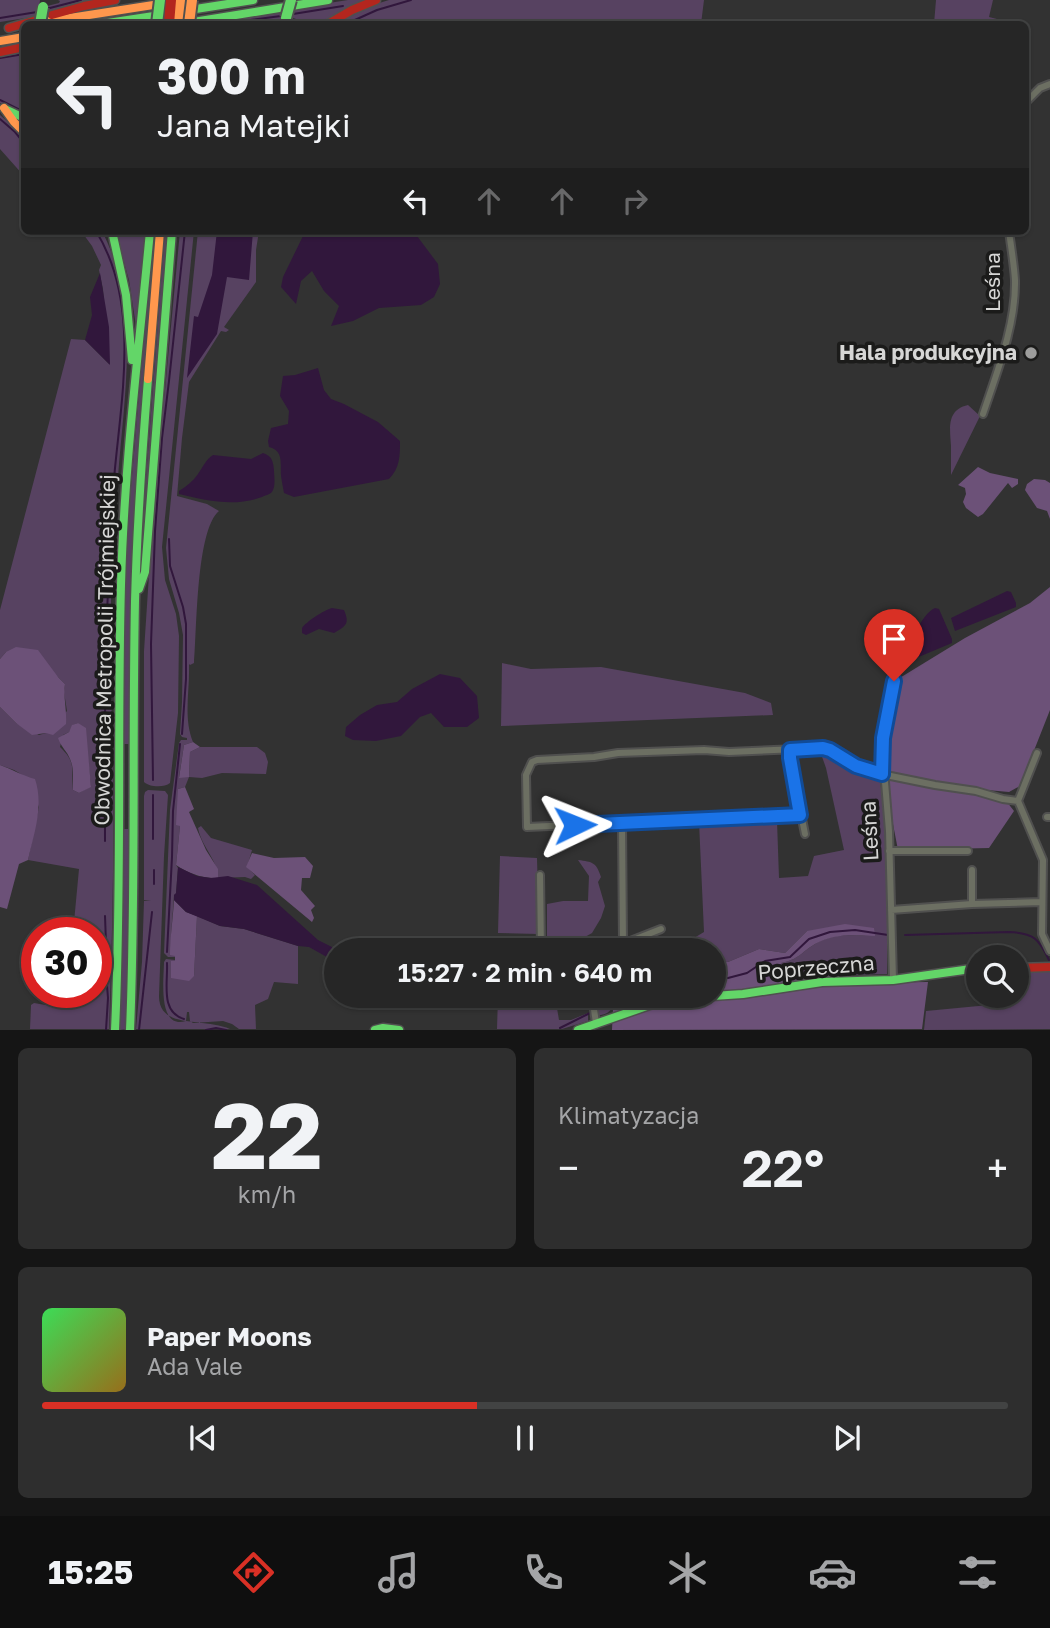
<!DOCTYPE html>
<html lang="pl">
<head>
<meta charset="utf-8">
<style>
	body { margin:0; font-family:"Golos Text",sans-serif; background:#2e2e2e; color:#f1f3f6; height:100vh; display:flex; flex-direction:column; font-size:26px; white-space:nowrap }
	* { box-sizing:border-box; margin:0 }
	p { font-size:23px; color:#a4a5a7 }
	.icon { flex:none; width:38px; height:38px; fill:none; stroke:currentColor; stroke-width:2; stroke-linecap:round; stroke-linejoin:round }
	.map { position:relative; height:1030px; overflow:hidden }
	.sheet { display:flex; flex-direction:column; gap:18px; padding:18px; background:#151515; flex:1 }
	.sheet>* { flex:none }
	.guide { position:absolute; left:21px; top:21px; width:1008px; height:214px; border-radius:10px; box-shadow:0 2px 5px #0004,0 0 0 2px #424343; background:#262626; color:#f1f3f6; overflow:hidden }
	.buttons { position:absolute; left:966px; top:945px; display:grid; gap:14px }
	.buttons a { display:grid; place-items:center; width:63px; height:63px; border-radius:50%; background:#262626; box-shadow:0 2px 5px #0004,0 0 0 2px #424343; font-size:35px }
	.speed { position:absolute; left:21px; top:917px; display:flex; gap:14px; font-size:35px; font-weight:700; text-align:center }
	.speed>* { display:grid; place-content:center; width:91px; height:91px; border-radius:50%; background:#262626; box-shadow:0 2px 5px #0004,0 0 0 2px #424343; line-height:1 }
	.speed .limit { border:10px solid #d22; background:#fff; color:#111 }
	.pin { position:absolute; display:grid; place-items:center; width:60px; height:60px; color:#fff; margin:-72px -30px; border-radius:50% 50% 50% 0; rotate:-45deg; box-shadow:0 0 7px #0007 }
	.pin .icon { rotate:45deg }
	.me { position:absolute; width:77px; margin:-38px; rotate:88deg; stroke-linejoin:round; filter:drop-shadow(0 0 5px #0008) }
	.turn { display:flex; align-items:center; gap:24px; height:147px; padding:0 21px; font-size:32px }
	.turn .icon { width:91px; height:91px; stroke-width:2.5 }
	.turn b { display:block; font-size:49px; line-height:60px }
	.lanes { display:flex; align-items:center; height:66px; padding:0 21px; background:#0003; justify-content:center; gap:35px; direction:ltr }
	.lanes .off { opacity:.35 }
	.big { font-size:52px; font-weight:600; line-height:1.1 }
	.sheet .tile { flex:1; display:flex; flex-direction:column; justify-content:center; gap:10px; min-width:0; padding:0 24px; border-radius:10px; background:#2e2e2e }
	.sheet .dial { align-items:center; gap:0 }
	.dial b { font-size:91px; line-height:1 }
	.song { display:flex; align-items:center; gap:21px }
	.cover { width:84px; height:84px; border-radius:10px; background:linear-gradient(135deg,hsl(130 70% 55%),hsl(40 70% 35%)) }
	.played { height:7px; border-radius:4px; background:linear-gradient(90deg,#d93025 45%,#424343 45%) }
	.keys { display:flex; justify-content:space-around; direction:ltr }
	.heat { display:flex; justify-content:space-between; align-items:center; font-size:38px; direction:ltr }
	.sheet .tiles { flex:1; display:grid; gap:18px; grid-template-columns:1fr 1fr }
	.tile:last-child { grid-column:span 2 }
	.trip { position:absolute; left:324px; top:938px; width:402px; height:70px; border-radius:35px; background:#262626; box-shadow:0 2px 5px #0004,0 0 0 2px #424343; font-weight:600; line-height:70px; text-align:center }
	.menu { display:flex; height:112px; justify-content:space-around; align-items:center; background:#0f0f0f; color:#a4a5a7 }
	.menu .icon { width:49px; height:49px }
	.menu .on { color:#d93025 }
	.menu b { font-size:32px; color:#f1f3f6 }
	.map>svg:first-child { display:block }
	.green { fill:#574261; fill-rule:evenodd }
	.forest { fill:#6c5178 }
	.water { fill:#31173c }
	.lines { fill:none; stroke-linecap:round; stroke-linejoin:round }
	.stream { stroke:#31173c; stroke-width:2 }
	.street-casing { stroke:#50504f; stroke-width:10 }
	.fast-casing { stroke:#50504f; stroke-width:11 }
	.slow-casing { stroke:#50504f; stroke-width:11 }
	.jam-casing { stroke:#50504f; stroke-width:11 }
	.street { stroke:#6c6f62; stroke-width:6 }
	.fast { stroke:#63d668; stroke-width:8 }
	.slow { stroke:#ff974d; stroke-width:8 }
	.jam { stroke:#b3261e; stroke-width:8 }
	.fast-bridge-casing { stroke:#50504f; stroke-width:14; stroke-linecap:butt }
	.slow-bridge-casing { stroke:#50504f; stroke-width:14; stroke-linecap:butt }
	.jam-bridge-casing { stroke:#50504f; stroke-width:14; stroke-linecap:butt }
	.fast-bridge { stroke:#63d668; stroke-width:10 }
	.slow-bridge { stroke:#ff974d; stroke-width:10 }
	.jam-bridge { stroke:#b3261e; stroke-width:10 }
	.route-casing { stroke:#114b97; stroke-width:18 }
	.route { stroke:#1a73e8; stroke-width:12 }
	.poi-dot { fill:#9d9d9c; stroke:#1b1b1a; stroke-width:2.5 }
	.labels { text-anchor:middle; stroke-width:7; stroke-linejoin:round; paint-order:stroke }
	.street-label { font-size:21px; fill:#d6d6d5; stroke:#1b1b1a }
	.poi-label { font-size:21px; font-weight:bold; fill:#d6d6d5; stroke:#1b1b1a; text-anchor:end }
</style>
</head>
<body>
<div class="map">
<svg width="1050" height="1030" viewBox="0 0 1050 1030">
	<rect width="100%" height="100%" fill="#323232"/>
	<!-- green -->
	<path class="green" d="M0 0H40L39 8 59 3 60 1 58 0H99L32 17 0 22Z
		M348 0H368L342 12 323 24H287L290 18 301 21 291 17 283 18 280 24H196Z
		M389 0H704L701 24H336L373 5Z
		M936 0H993L989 17 1001 20 999 24H1001H934Z
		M24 50V115L0 103V54Z
		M0 115 24 136V176L0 149Z
		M81 231H102C141 307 124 396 118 477 114 517 112 558 111 599 110 661 112 723 113 785 114 866 112 948 109 1029H30L31 1005 34 1003 63 1008 65 992H96V933H73L79 869 28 860 39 807 26 777 14 770 0 765V707L16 723 39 735 46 733 67 711 64 692 65 684 58 677 6 652 0 659V610L71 339 85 340 109 364 103 289 99 270 101 265 92 246ZM78 723 86 741 91 786 79 793 73 790C70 770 78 764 60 747L63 735 69 732 73 725Z
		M115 231H145L136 326 129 280Z
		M153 231H157L131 744H123L126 546Z
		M165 231H169L142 571 143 517Z
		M180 231H194L162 547 165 580 176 614 179 636 178 713 170 783C164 788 149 787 144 782V651L152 529 159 438 165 390Z
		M198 231H259L256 250V282L224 327 229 330 226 332 221 331 189 382 182 438 177 496 207 504 219 511C196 530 197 630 194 663L190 665 189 664C190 690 183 718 193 742L184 745 179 777H189L190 752 200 747H257L265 753 268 762 266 774 222 773 202 778 189 777 185 787 178 789 180 826 176 865 178 868 176 894 174 895C173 915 170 935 171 955H175V957H168L164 953 170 810 179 743 181 740H187V738L182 737 180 734 182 702 183 635 179 613 169 579 166 548Z
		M968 405 980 416 951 475C951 465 951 456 951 446 950 429 946 410 968 405Z
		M502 663 531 669 601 667 745 693 771 703 773 715 501 726Z
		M820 751H827L875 776 880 781 887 832V974L848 975 838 970 780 975 781 963C800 959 800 953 815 944 835 932 853 936 875 936L807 931 785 953 759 949 728 962 714 961V950H674L704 932 699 822 773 819 777 821 779 878 808 876 814 856 844 850 826 768Z
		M148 790 165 791 168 795 164 856 159 996C159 1030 203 1017 230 1029H136L142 962 144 901H151L144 900V796L145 792Z
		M201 826 211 838 252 850 247 867 255 875 251 879 245 877 218 878C218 860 202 848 198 828Z
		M123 829H131L127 1029 119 1030Z
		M500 856 537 858 539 934 498 933Z
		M578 860C593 862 596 862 601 877L598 882 605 906 601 918 592 933 571 945 547 948V904L563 901H588L589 876Z
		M197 916 220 926 244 929 298 946V984L274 982 268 999 255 1005 256 1029H239L232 1024 223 1021 193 1023 190 1021 189 1012H187L186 1021C157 1030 164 978 164 962L166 959 175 960V961H171L194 976Z
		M1050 970V1029L924 1030 926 1011 989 1005V996H1017V971Z
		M498 996H555L559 1020H571L588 1013V1021L562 1029H497Z
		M598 996H618C614 1005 611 1015 599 1015L598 1014Z"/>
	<!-- forest -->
	<path class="forest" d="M978 467 990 473 1018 479V484L1012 488 1008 483 983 514 978 517 966 508 963 502 966 494 965 488 958 485Z
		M1034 479 1045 480 1050 483V519L1047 511 1037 508 1025 490 1027 484Z
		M1050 587V710L1020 786 1009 792 987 790 986 795 1007 802 1014 811 989 848 898 850 886 788 887 772H882L885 726 898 679 965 638 1030 603Z
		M16 647 38 650 58 677 65 684C63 696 67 710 66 724L53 735 46 733 32 735 16 723 0 707V659L6 652Z
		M78 723 86 728 91 787 79 793 73 790C72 780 75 770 70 759 67 751 61 747 58 738L69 732 72 725Z
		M193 742 200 747 190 752 189 777 179 778 184 745Z
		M0 765C12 769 23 776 35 779 44 806 34 833 28 860L19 864 7 909 0 907Z
		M185 787 194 809 189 812 206 850 218 869V878C203 879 188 873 176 865L180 826 176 825 178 789Z
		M252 853 274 858 305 857 313 866 310 878H302L301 890 315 906 311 910 314 918 312 922 246 867Z
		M174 900 186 912 197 916 194 976 189 981 171 978V961H175V956L170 955C170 937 173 919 174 900Z
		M845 924 874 928 875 936C854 935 834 933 815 944 800 953 800 959 781 963L780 975 838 970 848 975 847 983 928 982 922 1029 612 1030 613 1009 618 996H714V961L728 962 759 949 785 953 807 931Z"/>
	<!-- water -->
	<path class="water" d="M217 231H253L249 280 227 277 217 334 187 378 194 316 198 317 212 275Z
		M308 231H409L417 236 438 264 440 284 434 297 421 305 379 308 353 321 331 326 339 306 324 291 312 271 301 281 296 304 281 287 283 277 303 236Z
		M100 273 109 327 110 365 85 340 92 315 90 297Z
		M318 368 324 390 331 399 344 404 378 422 400 441C400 456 400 468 389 479L294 497 284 493C283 488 282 482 281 476 280 463 284 451 269 447L268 441 271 428 288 424 289 411 280 396 283 376 295 375Z
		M263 453C272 456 273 461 274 470 274 476 276 486 272 492 269 495 266 495 262 497 235 507 207 501 179 494V491C187 486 193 481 198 474 203 467 206 459 213 455L251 459Z
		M1007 591 1011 592 1016 603V607L955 631 951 618Z
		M332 608 344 610C350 624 346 626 334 633L319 629 306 635 302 633V628C306 622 324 610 332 608Z
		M935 608 939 609 952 639V643L909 661H906C907 647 922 613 935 608Z
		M440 674 460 678 477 696 479 718 467 727H444L431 713 420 717 401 736 376 741 353 740 345 736 346 727 360 715 377 705 397 702 412 689Z
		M178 867 197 876 211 878 228 876 257 885 318 940 332 947 336 951V959L334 961 309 947 298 946 244 929 220 926 186 912 174 900V895L176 893Z"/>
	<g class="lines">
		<!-- stream -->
		<path class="stream" d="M46 9 81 0
			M293 14 343 6
			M0 18 37 12
			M220 24 281 16
			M346 24 377 10 411 0
			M0 58 24 54
			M0 100 24 112
			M0 119 15 132 24 143
			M96 231C143 307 119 407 113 491 110 531 109 572 107 613 104 689 105 765 105 841
			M169 539 170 566 183 607 186 624V679L182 734
			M153 780 151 644 155 531 162 438 169 381 185 231
			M153 795V839
			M154 870V884
			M105 916 107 970
			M905 935 1009 932C1034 933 1039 939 1049 960
			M167 952 172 857 173 811 180 744
			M167 963C168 983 160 1012 184 1019
			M714 978H728L747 973 765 961 790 957 809 939 830 932 855 930 888 935
			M599 1008 617 996
			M560 1028 590 1013
			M106 1030 108 998 106 973
			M139 1030 152 912
			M206 1030 216 1028 226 1030"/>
		<!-- street casing -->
		<g class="street-casing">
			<path id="street" d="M1026 102 1040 88 1050 84
				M983 414C997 372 1016 325 1015 280 1014 264 1011 247 1009 231
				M791 750 790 758 805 834
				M1018 801 1043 860 1042 934 1050 951
				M1018 801 1037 753
				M800 815 527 827 526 775 532 762 537 760 594 757 618 753 704 750 729 752 823 748 830 749 856 767 876 773 935 785 976 791 1003 799 1018 801
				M1047 817H1050
				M622 823 623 944
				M889 851H968
				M972 870V904
				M540 875 541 950
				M891 910 972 904 1042 902
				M617 950 623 944 661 929
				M893 980 889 831 885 782 882 771 884 757 883 738 894 682
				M592 996 596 1023"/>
		</g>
		<!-- fast casing -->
		<g class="fast-casing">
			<path id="fast" d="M183 11 253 0
				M101 24 167 14
				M181 24 328 0
				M5 109 24 118
				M112 231 126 295 132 360
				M139 589 145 572 172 231
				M115 1030C122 882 117 733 121 585 124 466 139 349 150 231
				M130 1030C136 887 132 744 135 601 137 527 142 453 148 379
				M375 1030 383 1028 399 1030
				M578 1030 667 999 743 994 822 982 893 980 978 968"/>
		</g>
		<!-- slow casing -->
		<g class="slow-casing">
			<path id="slow" d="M31 24 166 3
				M0 41 24 37
				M4 108 14 122 24 132
				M148 379 160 231"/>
		</g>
		<!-- jam casing -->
		<g class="jam-casing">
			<path id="jam" d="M52 15 84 6 115 0
				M328 24 352 10 376 0
				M9 28 37 20
				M0 52 24 47
				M1017 968 1050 967"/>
		</g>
		<!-- street -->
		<use href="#street" class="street"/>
		<!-- fast -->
		<use href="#fast" class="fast"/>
		<!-- slow -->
		<use href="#slow" class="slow"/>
		<!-- jam -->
		<use href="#jam" class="jam"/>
		<!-- fast-bridge casing -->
		<g class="fast-bridge-casing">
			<path id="fast-bridge" d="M286 18 291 0
				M40 24 43 7
				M157 24 160 0"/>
		</g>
		<!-- slow-bridge casing -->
		<g class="slow-bridge-casing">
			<path id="slow-bridge" d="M177 24 180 0
				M189 24 192 0"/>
		</g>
		<!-- jam-bridge casing -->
		<g class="jam-bridge-casing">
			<path id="jam-bridge" d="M169 24 171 0"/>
		</g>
		<!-- fast-bridge -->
		<use href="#fast-bridge" class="fast-bridge"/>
		<!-- slow-bridge -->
		<use href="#slow-bridge" class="slow-bridge"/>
		<!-- jam-bridge -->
		<use href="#jam-bridge" class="jam-bridge"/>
	</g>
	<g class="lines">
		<!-- route casing -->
		<g class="route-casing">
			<path id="route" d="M575 825 800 815 790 758V750L823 748 830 750 856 766 882 774 883 738 894 681"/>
		</g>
		<!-- route -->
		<use href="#route" class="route"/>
	</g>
	<!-- markers -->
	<circle class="poi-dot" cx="1031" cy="353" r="7"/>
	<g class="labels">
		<!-- street labels -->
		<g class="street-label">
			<text transform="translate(993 282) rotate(-90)" y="7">Leśna</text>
			<text transform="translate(105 650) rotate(-89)" y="7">Obwodnica Metropolii Trójmiejskiej</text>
			<text transform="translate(870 831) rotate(-93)" y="7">Leśna</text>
			<text transform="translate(816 968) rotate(-5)" y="7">Poprzeczna</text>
		</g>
		<!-- poi labels -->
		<g class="poi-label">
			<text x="1017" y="360">Hala produkcyjna</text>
		</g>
	</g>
</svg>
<div class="buttons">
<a><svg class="icon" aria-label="search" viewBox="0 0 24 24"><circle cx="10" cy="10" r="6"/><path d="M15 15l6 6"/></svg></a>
</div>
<div class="speed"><div class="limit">30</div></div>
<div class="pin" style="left:894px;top:681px;background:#d93025"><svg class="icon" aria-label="arrive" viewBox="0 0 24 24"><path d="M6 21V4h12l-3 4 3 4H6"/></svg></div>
<svg class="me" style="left:575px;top:825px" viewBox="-20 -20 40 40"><path d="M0-17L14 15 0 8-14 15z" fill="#1a73e8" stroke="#fff" stroke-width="4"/></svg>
<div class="trip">15:27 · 2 min · 640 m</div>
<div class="guide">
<div class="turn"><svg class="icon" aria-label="left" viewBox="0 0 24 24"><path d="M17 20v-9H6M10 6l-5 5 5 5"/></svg><div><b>300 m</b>Jana Matejki</div></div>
<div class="lanes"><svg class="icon" aria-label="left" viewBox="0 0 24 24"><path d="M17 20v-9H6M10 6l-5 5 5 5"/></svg><svg class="icon off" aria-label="ahead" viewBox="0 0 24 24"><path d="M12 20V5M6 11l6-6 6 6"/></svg><svg class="icon off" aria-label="ahead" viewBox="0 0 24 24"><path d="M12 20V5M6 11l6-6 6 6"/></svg><svg class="icon off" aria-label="right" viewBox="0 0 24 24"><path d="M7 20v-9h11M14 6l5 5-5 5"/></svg></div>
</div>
</div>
<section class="sheet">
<div class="tiles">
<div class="tile dial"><b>22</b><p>km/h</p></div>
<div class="tile"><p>Klimatyzacja</p>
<div class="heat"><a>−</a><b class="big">22°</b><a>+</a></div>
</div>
<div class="tile">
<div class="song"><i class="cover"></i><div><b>Paper Moons</b><p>Ada Vale</p></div></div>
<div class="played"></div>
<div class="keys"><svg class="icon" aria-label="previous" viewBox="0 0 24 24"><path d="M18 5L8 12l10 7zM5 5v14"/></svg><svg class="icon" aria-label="pause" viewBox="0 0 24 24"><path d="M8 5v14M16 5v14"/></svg><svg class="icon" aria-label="next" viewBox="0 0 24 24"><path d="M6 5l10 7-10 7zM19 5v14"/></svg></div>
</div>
</div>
</section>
<nav class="menu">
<b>15:25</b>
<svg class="icon on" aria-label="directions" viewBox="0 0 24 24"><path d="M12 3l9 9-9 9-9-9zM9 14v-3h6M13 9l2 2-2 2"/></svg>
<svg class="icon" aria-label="music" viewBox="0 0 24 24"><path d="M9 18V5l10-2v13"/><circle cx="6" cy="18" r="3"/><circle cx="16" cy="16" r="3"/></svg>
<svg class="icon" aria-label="phone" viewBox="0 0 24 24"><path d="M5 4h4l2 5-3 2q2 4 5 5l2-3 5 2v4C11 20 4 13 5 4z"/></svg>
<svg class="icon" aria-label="climate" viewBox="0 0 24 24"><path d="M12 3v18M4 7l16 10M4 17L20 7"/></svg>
<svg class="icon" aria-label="car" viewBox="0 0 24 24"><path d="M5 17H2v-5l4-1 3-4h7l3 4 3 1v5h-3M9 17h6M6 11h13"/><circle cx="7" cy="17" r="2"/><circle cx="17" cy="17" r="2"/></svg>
<svg class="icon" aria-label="filters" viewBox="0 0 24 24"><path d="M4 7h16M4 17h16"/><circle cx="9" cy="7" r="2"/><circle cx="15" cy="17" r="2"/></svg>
</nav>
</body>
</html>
